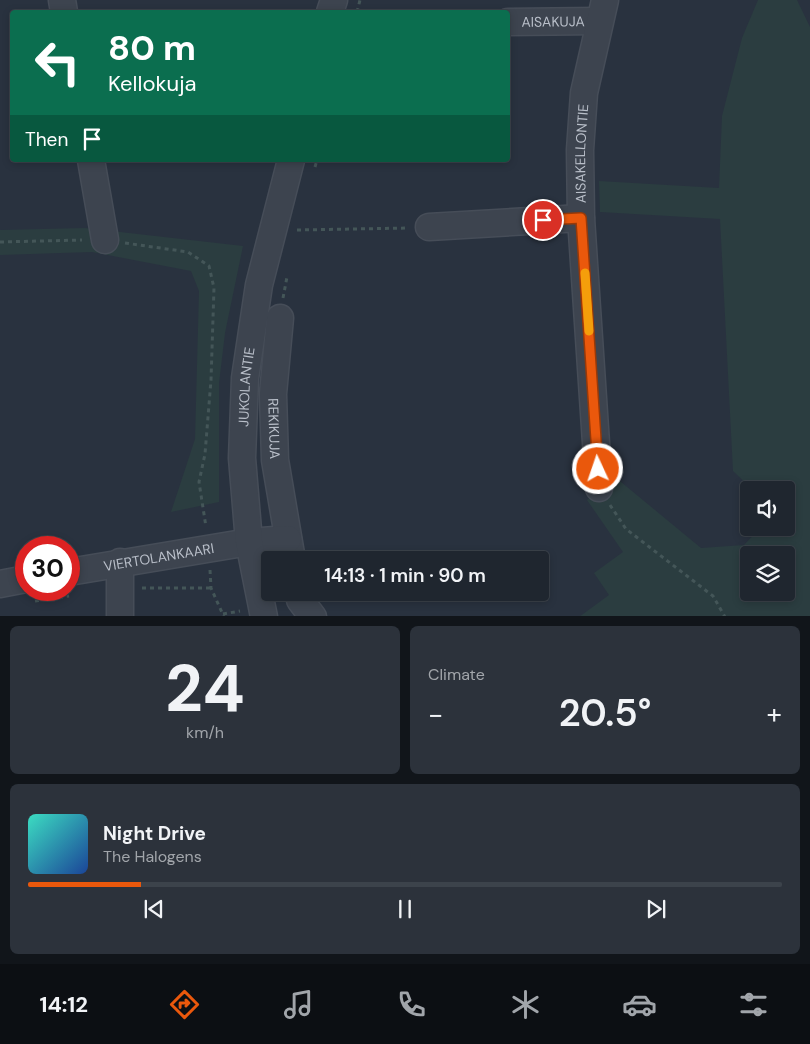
<!DOCTYPE html>
<html lang="en">
<head>
<meta charset="utf-8">
<style>
	body { margin:0; font-family:"DM Sans",sans-serif; background:#2c323b; color:#f1f3f6; height:100vh; display:flex; flex-direction:column; font-size:19px; white-space:nowrap }
	* { box-sizing:border-box; margin:0 }
	p { font-size:16px; color:#a1a5aa }
	.icon { flex:none; width:28px; height:28px; fill:none; stroke:currentColor; stroke-width:2; stroke-linecap:round; stroke-linejoin:round }
	.map { position:relative; height:616px; overflow:hidden }
	.side { display:flex; flex-direction:column; gap:10px; padding:10px; background:#11151a; flex:1 }
	.side>* { flex:none }
	.top-card { position:absolute; left:10px; top:10px; width:500px; height:152px; border-radius:5px; box-shadow:0 2px 8px #0003,0 0 0 1px #3c434b; background:#0b6e4f; color:#fff; overflow:hidden }
	.buttons { position:absolute; left:740px; top:481px; display:grid; gap:10px }
	.buttons a { display:grid; place-items:center; width:55px; height:55px; border-radius:5px; background:#1f262f; box-shadow:0 2px 8px #0003,0 0 0 1px #3c434b; font-size:25px }
	.speed { position:absolute; left:15px; top:536px; display:flex; gap:10px; font-size:25px; font-weight:700; text-align:center }
	.speed>* { display:grid; place-content:center; width:65px; height:65px; border-radius:50%; background:#1f262f; box-shadow:0 2px 8px #0003,0 0 0 1px #3c434b; line-height:1 }
	.speed .limit { border:8px solid #d22; background:#fff; color:#111 }
	.pin { position:absolute; display:grid; place-items:center; width:42px; height:42px; color:#fff; margin:-21px; border:2px solid #fff; border-radius:50%; box-shadow:0 1px 5px #0007 }
	.me { position:absolute; width:55px; margin:-28px; rotate:357deg; stroke-linejoin:round; filter:drop-shadow(0 0 4px #0008) }
	.turn { display:flex; align-items:center; gap:18px; height:105px; padding:0 15px; font-size:22px }
	.turn .icon { width:65px; height:65px; stroke-width:2.5 }
	.turn b { display:block; font-size:35px; line-height:42px }
	.then { display:flex; align-items:center; height:48px; padding:0 15px; background:#0003; gap:10px; font-size:19px }
	.big { font-size:38px; font-weight:600; line-height:1.1 }
	.side .widget { flex:1; display:flex; flex-direction:column; justify-content:center; gap:8px; min-width:0; padding:0 18px; border-radius:8px; background:#2c323b }
	.side .dial { align-items:center; gap:0 }
	.dial b { font-size:65px; line-height:1 }
	.song { display:flex; align-items:center; gap:15px }
	.cover { width:60px; height:60px; border-radius:8px; background:linear-gradient(135deg,hsl(170 70% 55%),hsl(220 70% 35%)) }
	.played { height:5px; border-radius:2px; background:linear-gradient(90deg,#ea580c 15%,#3c434b 15%) }
	.keys { display:flex; justify-content:space-around; direction:ltr }
	.heat { display:flex; justify-content:space-between; align-items:center; font-size:28px; direction:ltr }
	.side .tiles { flex:1; display:grid; gap:10px; grid-template-columns:1fr 1fr }
	.widget:last-child { grid-column:span 2 }
	.trip { position:absolute; left:261px; top:551px; width:288px; height:50px; border-radius:5px; background:#1f262f; box-shadow:0 2px 8px #0003,0 0 0 1px #3c434b; font-weight:600; line-height:50px; text-align:center }
	.menu { display:flex; height:80px; justify-content:space-around; align-items:center; background:#0c0f13; color:#a1a5aa }
	.menu .icon { width:35px; height:35px }
	.menu .selected { color:#ea580c }
	.menu b { font-size:22px; color:#f1f3f6 }
	.map>svg:first-child { display:block }
	.green { fill:#2b3d40; fill-rule:evenodd }
	.lines { fill:none; stroke-linecap:round; stroke-linejoin:round }
	.minor-casing { stroke:#464d58; stroke-width:29 }
	.path { stroke:#445658; stroke-width:3; stroke-dasharray:4 4; stroke-linecap:butt }
	.minor { stroke:#3d444f; stroke-width:26 }
	.route-casing { stroke:#983908; stroke-width:12 }
	.route { stroke:#ea580c; stroke-width:9 }
	.slow { stroke:#f59e0b; stroke-width:9 }
	.labels { text-anchor:middle; stroke-width:5; stroke-linejoin:round; paint-order:stroke }
	.street-label { font-size:14px; fill:#b9bfc9; stroke:#222934 }
</style>
</head>
<body>
<div class="map">
<svg width="810" height="617" viewBox="0 0 810 617">
	<rect width="100%" height="100%" fill="#29323f"/>
	<!-- green -->
	<path class="green" d="M758 0H797L810 27V616L579 617 609 595 594 573 623 552 587 500 615 477 701 548 744 545 760 528H786V490H753L733 471 720 219 600 212 599 181 719 188 722 116 742 38ZM749 555H786V592H749Z
		M85 228 243 246 225 333 219 383V502L171 512 195 439 199 291 191 271 92 252 0 255V230Z"/>
	<g class="lines">
		<!-- minor casing -->
		<g class="minor-casing">
			<g id="minor">
				<path d="M62 0 64 12"/>
				<path d="M330 12 334 0"/>
				<path id="s1" d="M508 22 599 21"/>
				<path d="M91 160 105 240"/>
				<path d="M429 227 581 218"/>
				<path id="s2" d="M280 318 273 394 275 460 292 560"/>
				<path id="s3" d="M599 488 581 218 580 150 584 93 605 0"/>
				<path id="s4" d="M69 572 249 542 288 539"/>
				<path d="M0 584 26 579"/>
				<path d="M299 592 300 600 313 617"/>
				<path d="M120 617V562"/>
				<path id="s5" d="M264 617 249 542 242 458 245 378 259 285 291 160"/>
			</g>
		</g>
		<!-- path -->
		<path class="path" d="M357 12 360 0
			M315 167 317 160
			M297 230 408 228
			M0 242 82 240
			M125 243 188 252 209 266 214 288 211 380 205 454 199 482 206 527
			M283 298 287 277
			M610 505 626 529 713 596 725 617
			M210 570 211 588 224 617
			M142 588H211
			M35 601 69 596
			M223 614 240 611"/>
		<!-- minor -->
		<use href="#minor" class="minor"/>
	</g>
	<g class="lines">
		<!-- route casing -->
		<g class="route-casing">
			<path id="route" d="M543 220 581 218 598 469"/>
		</g>
		<!-- route -->
		<use href="#route" class="route"/>
		<!-- slow -->
		<path class="slow" d="M585 273 589 331"/>
	</g>
	<g class="labels">
		<!-- street labels -->
		<g class="street-label">
			<text dy="5" stroke="none"><textPath href="#s1" startOffset="45">AISAKUJA</textPath></text>
			<text dy="5" stroke="none"><textPath href="#s3" startOffset="335">AISAKELLONTIE</textPath></text>
			<text dy="5" stroke="none"><textPath href="#s5" startOffset="232">JUKOLANTIE</textPath></text>
			<text dy="5" stroke="none"><textPath href="#s2" startOffset="111">REKIKUJA</textPath></text>
			<text dy="5" stroke="none"><textPath href="#s4" startOffset="91">VIERTOLANKAARI</textPath></text>
		</g>
	</g>
</svg>
<div class="buttons">
<a><svg class="icon" aria-label="sound" viewBox="0 0 24 24"><path d="M4 9h4l5-4v14l-5-4H4zM17 9q2 3 0 6"/></svg></a>
<a><svg class="icon" aria-label="layers" viewBox="0 0 24 24"><path d="M12 4l9 5-9 5-9-5zM3 14l9 5 9-5"/></svg></a>
</div>
<div class="speed"><div class="limit">30</div></div>
<div class="pin" style="left:543px;top:220px;background:#d93025"><svg class="icon" aria-label="arrive" viewBox="0 0 24 24"><path d="M6 21V4h12l-3 4 3 4H6"/></svg></div>
<svg class="me" style="left:598px;top:469px" viewBox="-20 -20 40 40"><circle r="17" fill="#ea580c" stroke="#fff" stroke-width="3"/><path d="M0-11L8 9 0 5-8 9z" fill="#fff"/></svg>
<div class="trip">14:13 · 1 min · 90 m</div>
<div class="top-card">
<div class="turn"><svg class="icon" aria-label="left" viewBox="0 0 24 24"><path d="M17 20v-9H6M10 6l-5 5 5 5"/></svg><div><b>80 m</b>Kellokuja</div></div>
<div class="then">Then<svg class="icon" aria-label="arrive" viewBox="0 0 24 24"><path d="M6 21V4h12l-3 4 3 4H6"/></svg></div>
</div>
</div>
<section class="side">
<div class="tiles">
<div class="widget dial"><b>24</b><p>km/h</p></div>
<div class="widget"><p>Climate</p>
<div class="heat"><a>−</a><b class="big">20.5°</b><a>+</a></div>
</div>
<div class="widget">
<div class="song"><i class="cover"></i><div><b>Night Drive</b><p>The Halogens</p></div></div>
<div class="played"></div>
<div class="keys"><svg class="icon" aria-label="previous" viewBox="0 0 24 24"><path d="M18 5L8 12l10 7zM5 5v14"/></svg><svg class="icon" aria-label="pause" viewBox="0 0 24 24"><path d="M8 5v14M16 5v14"/></svg><svg class="icon" aria-label="next" viewBox="0 0 24 24"><path d="M6 5l10 7-10 7zM19 5v14"/></svg></div>
</div>
</div>
</section>
<nav class="menu">
<b>14:12</b>
<svg class="icon selected" aria-label="directions" viewBox="0 0 24 24"><path d="M12 3l9 9-9 9-9-9zM9 14v-3h6M13 9l2 2-2 2"/></svg>
<svg class="icon" aria-label="music" viewBox="0 0 24 24"><path d="M9 18V5l10-2v13"/><circle cx="6" cy="18" r="3"/><circle cx="16" cy="16" r="3"/></svg>
<svg class="icon" aria-label="phone" viewBox="0 0 24 24"><path d="M5 4h4l2 5-3 2q2 4 5 5l2-3 5 2v4C11 20 4 13 5 4z"/></svg>
<svg class="icon" aria-label="climate" viewBox="0 0 24 24"><path d="M12 3v18M4 7l16 10M4 17L20 7"/></svg>
<svg class="icon" aria-label="car" viewBox="0 0 24 24"><path d="M5 17H2v-5l4-1 3-4h7l3 4 3 1v5h-3M9 17h6M6 11h13"/><circle cx="7" cy="17" r="2"/><circle cx="17" cy="17" r="2"/></svg>
<svg class="icon" aria-label="filters" viewBox="0 0 24 24"><path d="M4 7h16M4 17h16"/><circle cx="9" cy="7" r="2"/><circle cx="15" cy="17" r="2"/></svg>
</nav>
</body>
</html>
